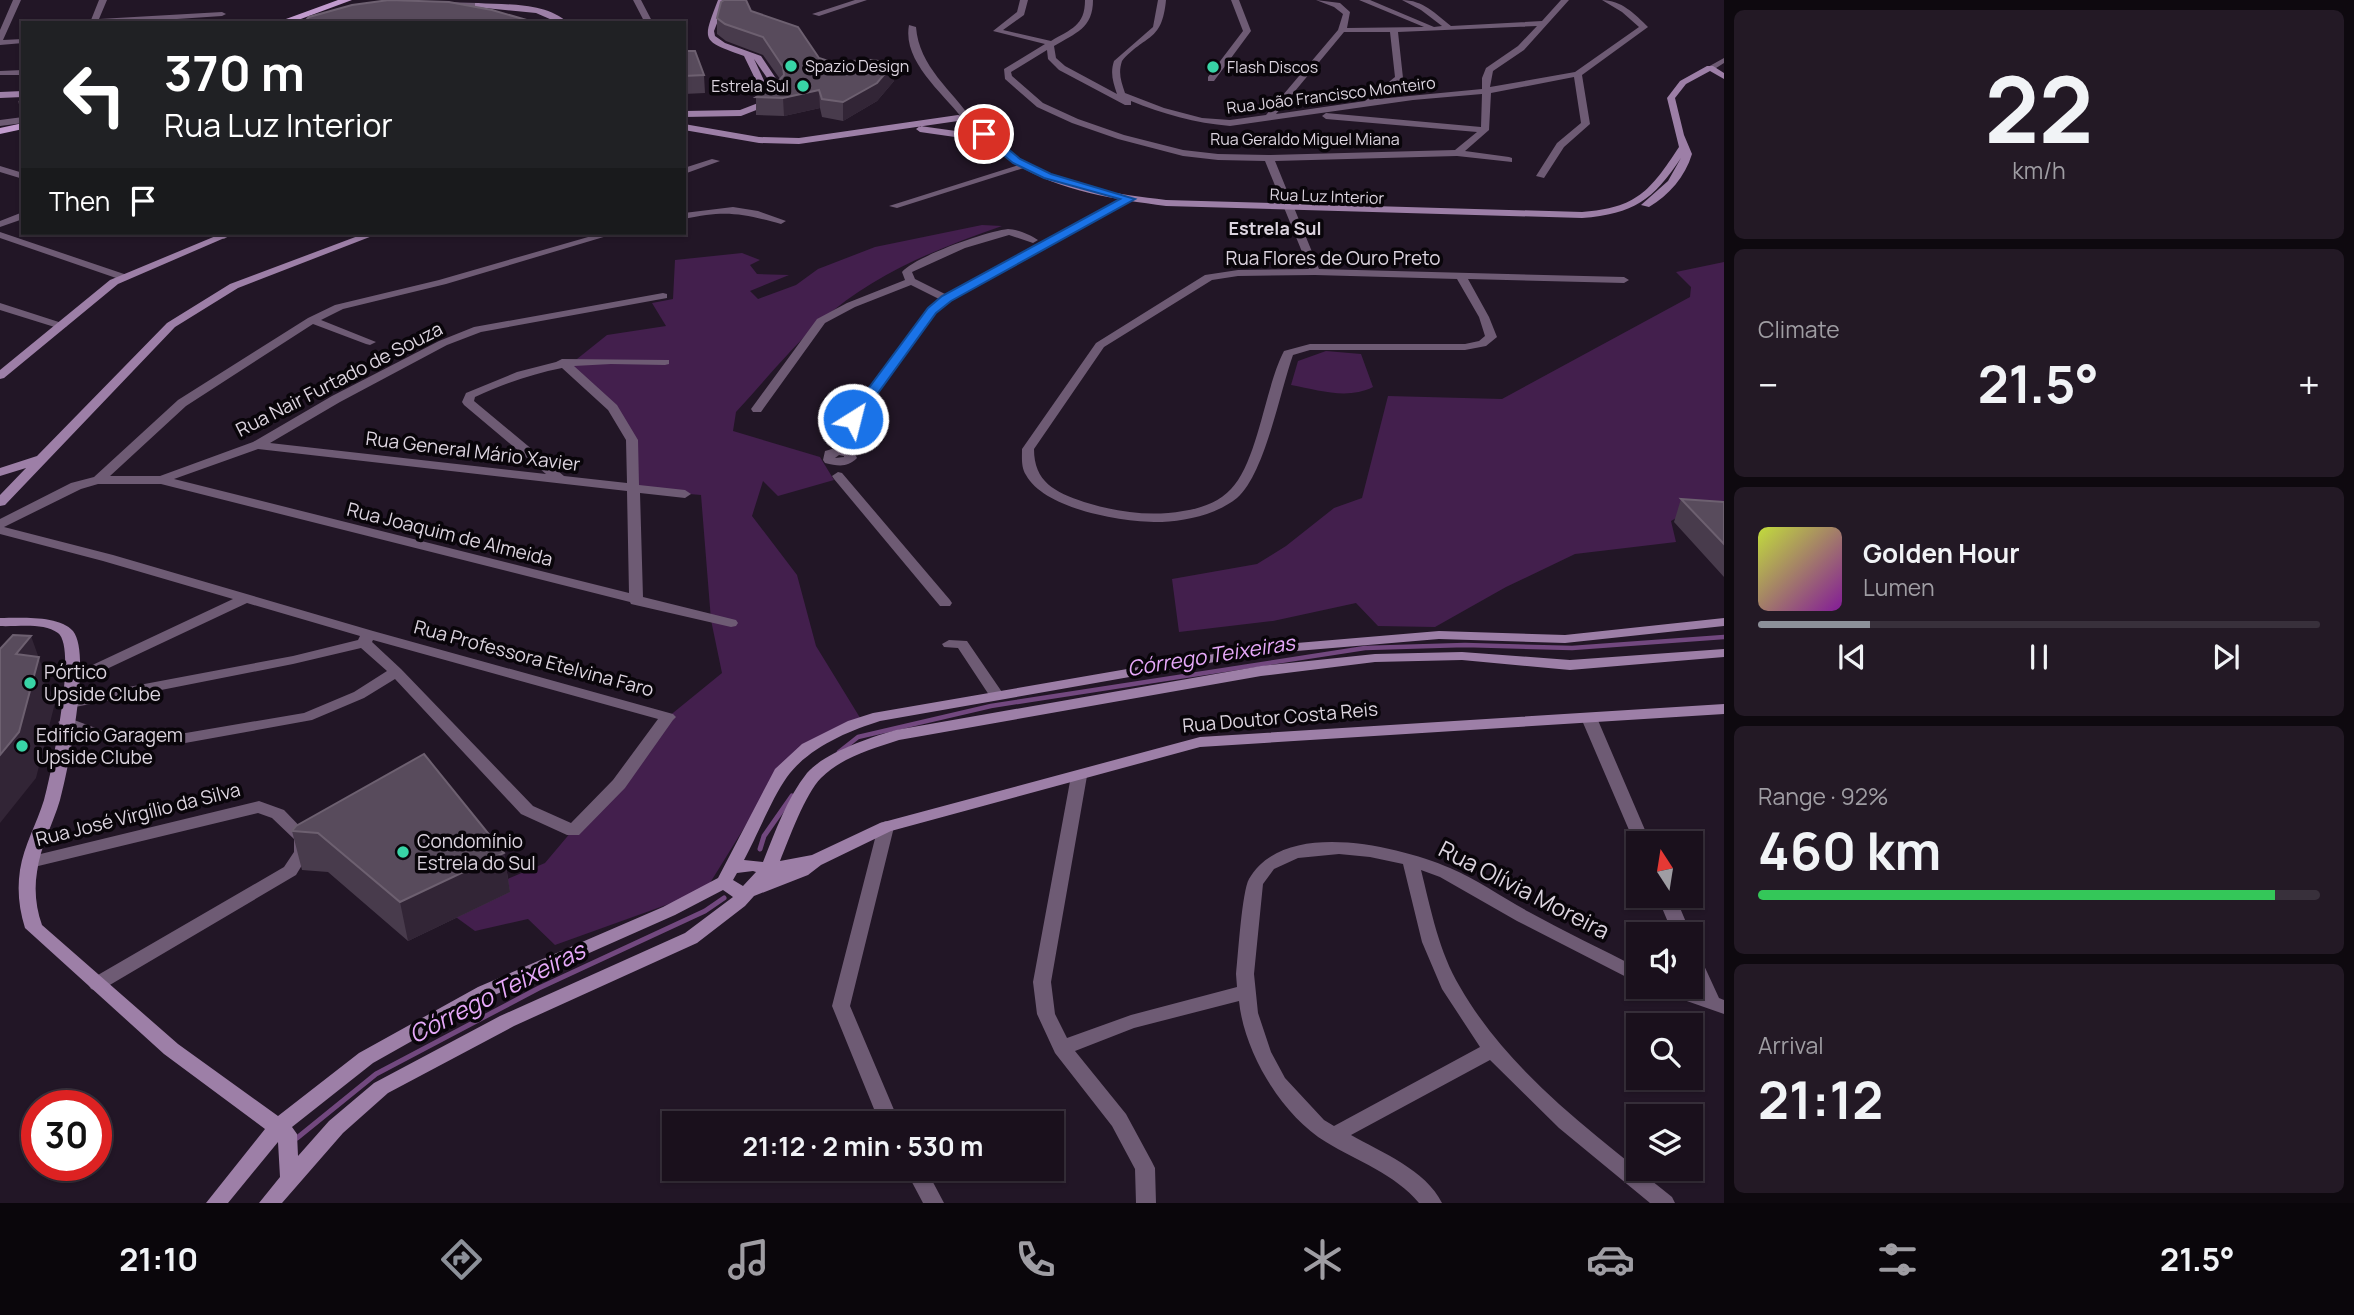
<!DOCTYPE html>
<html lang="en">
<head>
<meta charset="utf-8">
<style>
	body { margin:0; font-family:Manrope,sans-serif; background:#231925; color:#f1f3f6; height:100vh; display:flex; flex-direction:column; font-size:26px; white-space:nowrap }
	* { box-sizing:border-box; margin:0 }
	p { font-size:23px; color:#9f9da3 }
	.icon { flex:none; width:38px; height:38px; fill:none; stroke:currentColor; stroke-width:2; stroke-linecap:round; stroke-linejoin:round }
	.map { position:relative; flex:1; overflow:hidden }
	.panel { display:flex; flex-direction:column; gap:10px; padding:10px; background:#0e090f; width:630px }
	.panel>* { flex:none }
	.hud { position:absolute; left:21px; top:21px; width:665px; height:214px; border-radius:0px; box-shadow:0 2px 5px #0004,0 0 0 2px #38303b; background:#202124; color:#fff; overflow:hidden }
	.needle { width:46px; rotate:348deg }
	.fabs { position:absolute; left:1626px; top:831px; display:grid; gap:14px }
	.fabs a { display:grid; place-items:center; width:77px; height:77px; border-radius:0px; background:#1a101c; box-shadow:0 2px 5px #0004,0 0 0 2px #38303b; font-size:35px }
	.speed { position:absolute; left:21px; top:1090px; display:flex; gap:14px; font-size:35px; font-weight:700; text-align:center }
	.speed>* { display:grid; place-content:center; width:91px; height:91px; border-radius:50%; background:#1a101c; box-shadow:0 2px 5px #0004,0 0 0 2px #38303b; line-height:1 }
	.speed .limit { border:10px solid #d22; background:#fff; color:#111 }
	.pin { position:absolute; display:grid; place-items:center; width:60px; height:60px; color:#fff; margin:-30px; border:4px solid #fff; border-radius:50%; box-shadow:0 2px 7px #0007 }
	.me { position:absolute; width:77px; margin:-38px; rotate:36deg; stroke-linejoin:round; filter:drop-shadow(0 0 5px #0008) }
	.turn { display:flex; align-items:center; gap:24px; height:147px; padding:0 28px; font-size:32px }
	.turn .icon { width:91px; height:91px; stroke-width:2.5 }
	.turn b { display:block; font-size:49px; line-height:60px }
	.then { display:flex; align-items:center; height:66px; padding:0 28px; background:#0003; gap:14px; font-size:26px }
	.big { font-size:52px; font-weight:700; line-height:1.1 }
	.panel .card { flex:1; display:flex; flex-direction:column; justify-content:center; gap:10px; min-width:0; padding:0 24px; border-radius:10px; background:#231925 }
	.panel .dial { align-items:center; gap:0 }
	.dial b { font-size:91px; line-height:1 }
	.song { display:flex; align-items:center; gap:21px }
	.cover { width:84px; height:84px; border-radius:10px; background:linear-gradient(135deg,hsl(70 70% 55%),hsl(290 70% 35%)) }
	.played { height:7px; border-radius:4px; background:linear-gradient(90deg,#8c9099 20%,#38303b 20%) }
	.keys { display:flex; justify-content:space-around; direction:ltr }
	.heat { display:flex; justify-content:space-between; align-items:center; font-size:38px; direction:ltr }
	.charge { height:10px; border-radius:5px; background:linear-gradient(90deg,#34c759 92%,#38303b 0) }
	.trip { position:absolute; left:662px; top:1111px; width:402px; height:70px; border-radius:0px; background:#1a101c; box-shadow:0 2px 5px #0004,0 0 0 2px #38303b; font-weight:700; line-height:70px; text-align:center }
	.dock { display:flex; height:112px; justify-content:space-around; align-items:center; background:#0a060b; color:#9f9da3 }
	.dock .icon { width:49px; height:49px }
	.dock .selected { color:#8c9099 }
	.dock b { font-size:32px; color:#f1f3f6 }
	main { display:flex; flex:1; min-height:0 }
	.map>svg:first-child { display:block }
	.green { fill:#431f4d }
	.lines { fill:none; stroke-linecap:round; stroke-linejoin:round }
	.stream-far1 { stroke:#72487f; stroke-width:4.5 }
	.stream { stroke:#72487f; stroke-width:5 }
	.street { fill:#6e5b74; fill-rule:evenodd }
	.secondary { fill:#9d7fa7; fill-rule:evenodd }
	.primary { fill:#c29bce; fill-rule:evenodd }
	.wall { fill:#483b4c }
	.shaded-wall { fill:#322536 }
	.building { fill:#584b5c; stroke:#6d6070; stroke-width:2 }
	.route { fill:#1a73e8; stroke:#114b97; stroke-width:2 }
	.poi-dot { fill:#38d4a6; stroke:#09050a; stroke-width:2.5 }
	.labels { text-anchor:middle; stroke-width:7; stroke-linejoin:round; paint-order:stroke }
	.far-poi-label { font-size:16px; fill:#dcd4df; stroke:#09050a; text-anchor:start }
	.far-street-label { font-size:16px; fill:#dcd4df; stroke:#09050a }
	.far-neighbourhood-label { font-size:18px; font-weight:bold; fill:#dcd4df; stroke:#09050a }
	.street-label { font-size:19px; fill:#dcd4df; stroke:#09050a }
	.poi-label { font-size:19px; fill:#dcd4df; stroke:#09050a; text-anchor:start }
	.water-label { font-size:21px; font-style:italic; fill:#e6a8f9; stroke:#09050a }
	.near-street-label { font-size:23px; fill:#dcd4df; stroke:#09050a }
	.near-water-label { font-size:24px; font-style:italic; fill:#e6a8f9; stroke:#09050a }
</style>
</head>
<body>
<main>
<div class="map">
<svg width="1724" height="1203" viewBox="0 0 1724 1203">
	<rect width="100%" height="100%" fill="#221626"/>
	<!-- green -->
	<path class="green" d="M982 225 1002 226C936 249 873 274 821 321 790 349 764 382 736 412L733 431 820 457 834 480 778 496 763 481 752 516 797 575 816 646 862 721 783 765 705 891 555 945 528 919 475 931 442 907 545 863 668 717 722 673 711 620 701 495 632 489V439L613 408 567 367 607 335 666 326 652 303 673 299 675 260 742 253 760 260 750 265 757 274 789 275 750 291 758 299 796 285 818 269 875 247Z
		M1724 262V516L1683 514 1671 521 1676 542 1575 554 1506 587 1435 627 1378 626 1356 603 1273 621 1179 632 1172 579 1257 564 1286 546 1334 508 1362 498 1388 396 1502 399 1690 297 1691 287 1676 272Z
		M1326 351 1361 354 1373 387C1347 400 1319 390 1291 385L1298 361Z"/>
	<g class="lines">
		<!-- stream-far1 -->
		<path class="stream-far1" d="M839 752 858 737 991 706 1365 648 1465 645 1572 648 1724 637"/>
		<!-- stream -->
		<path class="stream" d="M760 849 764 836 792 796
			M297 1138 376 1074 539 988 705 911 724 898"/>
		<!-- street -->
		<path class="street" d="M13 0H21L3 40 23 39V43L0 45V30Z
			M99 0H107L99 19 222 12 226 14 222 16 117 23H71L91 20Z
			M633 0H641L653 23H645Z
			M855 0H867L819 16 812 14Z
			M1020 0H1028L1024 15 1003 30 1051 41C1071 29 1085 26 1085 0H1093C1093 28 1076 33 1054 46L1056 58 1065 66 1117 94C1113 82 1110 73 1114 61L1153 27 1158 0H1166C1162 43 1145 34 1122 61 1118 73 1121 81 1125 93L1164 108 1202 118 1230 120 1266 115 1338 30 1343 14 1334 7 1316 0 1340 3 1350 12 1347 28 1424 27 1359 0H1370L1434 27 1442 26 1421 10 1402 0C1423 0 1436 14 1451 26L1542 21 1561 0H1569L1524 50 1493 71 1490 87 1575 72 1639 27 1622 12 1602 0C1621 0 1635 14 1648 27L1582 75 1590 124 1564 147 1544 178 1536 176 1557 143 1581 123 1574 77 1491 93 1489 130 1465 151 1509 157 1512 158V162L1457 156 1275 161 1319 269 1624 277 1629 280 1624 283 1468 279 1489 317 1497 337 1486 346 1465 350H1310L1293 355C1280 391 1265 474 1237 498 1217 514 1187 521 1162 522 1126 523 1045 510 1026 475 1021 467 1022 458 1022 449L1096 343 1205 275 1238 270 1309 269 1265 161 1218 160 1183 156 1118 139 1072 123 1037 107 1005 79 1004 69 1045 44 993 31 1017 12ZM1537 26 1518 46 1486 68 1482 78V89L1378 99 1403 78 1398 32ZM1344 32H1390L1395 77 1365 101 1276 114ZM1047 50 1048 59 1059 70 1125 105H1131V101C1163 114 1195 123 1230 126L1413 100 1482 94 1481 127 1326 113 1322 116 1326 119 1477 132 1455 150 1269 155 1218 154 1183 150 1124 135 1078 119 1043 103 1012 76 1011 72ZM1315 275 1457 279 1479 317 1485 336 1479 341 1465 344H1310L1284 351C1265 387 1258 461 1231 489 1219 502 1200 509 1183 511 1150 517 1116 512 1084 502 1055 492 1034 482 1034 449L1104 347 1212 280 1238 276Z
			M1231 0H1239L1251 31 1214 81H1208V77L1243 31Z
			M443 2 478 3 482 5 478 7 440 6V2Z
			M909 25 916 27C919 67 952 90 973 121L972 123H966C946 95 902 63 909 25Z
			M1724 58V63L1713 70 1706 68Z
			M23 70V75H0V71Z
			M23 117V123L0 126V120Z
			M712 159 720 161 684 174V168Z
			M1022 164 1030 166 897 208 889 206Z
			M0 166 23 173V179L0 172Z
			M1127 197 1135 199 951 301 936 312 841 443H833L831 440 928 308 939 299 911 285 855 307 825 323 761 412H753L751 409 817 319 847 303 905 280 902 272C914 257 987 231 1008 229 1016 229 1031 235 1038 240L1033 243 1009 235 965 248 912 272 915 279 947 295Z
			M733 207 758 211 786 221 781 224C741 213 725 210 684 219V213Z
			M23 212V219L0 227V221Z
			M0 232 127 275 128 277 127 279H119L0 238Z
			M208 233H223L229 236 224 239Z
			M602 233H617L446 284 343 309 321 320 376 342 370 345 366 344 313 324 186 406 110 476H160L253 442 332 396 439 341 474 327 663 293 667 294V298L481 332 447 345 340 402 270 443 546 474 464 405 462 402 466 393 517 372 556 362 562 359 669 360V364L665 365 611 364 574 366 617 405 638 440 639 485 685 490 691 494 685 498 640 493 643 597 736 620 738 623 736 626 731 627 631 604 630 602 161 484H98L81 489 4 527 113 555 373 631 673 714 676 717 673 720 625 788 579 835H567L521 814 395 679 364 698 312 720 174 745 128 744 98 740 61 725 58 722 66 717 101 730 128 734 174 735 304 713 354 692 387 671 361 648 293 664 70 708 65 706 62 703 70 698 293 656 358 640 360 636 247 603 79 682H69L67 679 69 676 233 599 103 561 0 534V519L71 483 94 477 178 400 308 318 335 305 439 280ZM562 368 608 410 626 440 627 483 564 476 474 401 475 397C504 384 531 374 562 368ZM258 449 627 491 629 593 174 479ZM373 640 658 719 613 780 571 823 533 806 401 669 372 642Z
			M0 303 65 324 67 326 61 329 0 310Z
			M839 447 853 450 857 458C847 468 838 466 825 463L823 460 825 451ZM839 455 844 456V457L835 458Z
			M838 472 842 473 950 600 952 603 950 606H940L834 479 832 476Z
			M949 640 967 641 1004 695 1001 698H991L958 648 944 647 942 644Z
			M1589 713 1597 718 1651 844H1638V848L1635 844 1581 718Z
			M1079 771 1085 772 1087 776 1051 982 1055 1014 1067 1038 1131 1015 1237 987 1236 974C1238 956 1242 891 1249 879 1284 818 1398 846 1450 868 1478 880 1503 898 1529 912 1565 932 1602 949 1638 968V983L1517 921 1440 877 1421 870C1431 910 1439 952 1460 987 1510 1074 1596 1135 1672 1197L1675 1203H1650L1559 1128 1490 1060 1351 1135C1381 1152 1426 1170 1442 1203H1419C1395 1174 1357 1161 1326 1142 1282 1116 1244 1052 1239 1001L1134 1028 1075 1051 1126 1114 1152 1162 1155 1168 1156 1203H1136L1135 1169 1112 1126 1055 1053 1037 1014 1033 982 1071 776 1073 772ZM1339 854 1370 857 1403 864 1422 942 1442 989 1480 1047 1334 1126 1324 1120 1285 1078 1271 1052 1258 1013 1254 974 1263 884 1274 869 1298 858Z
			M259 801 284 810 310 837V852L296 875 103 989 97 991 91 989 88 984 91 979 284 867 294 852V839L272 818 258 813 30 868 24 866 22 862 24 858Z
			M886 821 892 823 894 827 850 1006 900 1124H844L847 1118 874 1109 832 1006 878 827 880 823Z
			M1657 896H1675L1691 934 1690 935 1673 934Z
			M1690 947 1696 948 1719 998 1724 1000V1014L1661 992 1658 987H1687L1698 991 1690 974Z
			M905 1169H926L944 1203H923Z"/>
		<!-- secondary -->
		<path class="secondary" d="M718 0H726L714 31 715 36 725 43 761 56 781 86 780 88H774L754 59 767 87 760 89 744 56C701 40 702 42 718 0Z
			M478 3C506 5 546 2 568 23H559L536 13 475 7V3Z
			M1707 66H1713L1724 73V79L1710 71 1686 84 1675 98 1684 135 1692 154C1685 177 1669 195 1649 207L1641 205 1668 181 1681 158C1653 200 1634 214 1582 218L1166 206C1106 198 1042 189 994 148L990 151 962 138 920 132 916 129 920 126 956 131 989 143 966 123 958 121 799 144 759 143 684 130V124L759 137 799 138 958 115C984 122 1001 148 1024 162 1066 188 1118 194 1166 200L1582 212C1637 208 1650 191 1679 147L1667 98 1680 81Z
			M23 91V97L0 98V92Z
			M771 98 774 99V103L741 116 684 117V111L740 110Z
			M223 233H236L118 284 4 378 0 379V370L110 280Z
			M366 233H380L238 288 175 327 5 505 0 506V495L26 468 0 476V468L37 456 167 323 230 284Z
			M0 618C19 618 59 615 73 631 92 654 68 770 60 800 53 824 40 847 37 872 34 890 36 908 42 925L178 1044 278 1116 359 1053 478 987 663 907 718 878 775 769 802 744 848 721 873 713 1260 646 1439 631 1565 635 1724 618V626L1565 643 1439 639 1260 654 880 721C848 731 808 748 787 777 772 798 757 836 744 860L763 862C775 832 787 798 807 773 824 753 871 737 896 730L1261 666 1375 654 1462 652 1570 660 1724 649V657L1570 670 1462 660 1375 662 1261 676 899 740C872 749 842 757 821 778 805 794 789 839 780 861L812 855 880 823 1200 737 1724 704V714L1200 747 891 831 821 865 808 875 754 896 745 906 697 943 514 1026 388 1093 343 1133 282 1203H259L280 1177 278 1142 228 1203H206L265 1129 164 1054 25 928C19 909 17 890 20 870 24 845 37 823 44 800 51 774 78 648 58 633 43 622 17 627 0 626ZM753 871 756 872 743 886 733 880 737 873ZM723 890 733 897 685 933 500 1016 374 1083 329 1121 298 1156 297 1134 292 1127 373 1063 490 997 675 915Z"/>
		<!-- primary -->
		<path class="primary" d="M338 0H352L290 23H275Z
			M23 123V129L0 134V128Z"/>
	</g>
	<!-- wall -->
	<path class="wall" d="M751 11 819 58 894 81 877 101 843 121 822 117 820 108 784 116 756 115V97L774 86 780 79 763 55 726 41 717 34V18Z
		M684 51 704 75 705 93 684 94Z
		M23 99V118L18 101Z
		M1681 499 1724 502V577L1674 522Z
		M296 826 504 853 510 892 408 941 328 872 302 870 292 831Z"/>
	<!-- shaded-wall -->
	<path class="shaded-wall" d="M894 63V81L877 101 843 121V102Z
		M819 90 820 108 784 116 783 98Z
		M31 636 55 703 36 778 0 823V755L16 654Z
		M504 853 510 892 408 941 400 902Z"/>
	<!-- building -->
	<path class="building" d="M389 0 449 2 492 10 537 23H303L309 17 352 5Z
		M724 0H746L751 11 798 27 819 58 831 62 871 60 894 63 877 83 843 102 822 99 819 90 783 98 756 97 774 86 784 75 783 67 763 37 725 24 717 18 721 2Z
		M684 51H695L704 75 684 76Z
		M1681 499 1724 502V544Z
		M13 635 31 636 16 654 39 657 19 732 0 755V649Z
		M424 754 504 853 400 902 318 833 292 831 296 826Z"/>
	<!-- route -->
	<path class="route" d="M980 132H988L1020 159 1051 174 1135 199 951 301 936 313 857 422H848V416L928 308 942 296 1120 199 1044 178 1013 163 980 136Z"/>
	<!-- markers -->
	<g class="poi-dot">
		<circle cx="791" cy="66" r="7"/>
		<circle cx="1213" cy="67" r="7"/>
		<circle cx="803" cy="86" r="7"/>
		<circle cx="30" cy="683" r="7"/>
		<circle cx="22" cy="746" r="7"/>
		<circle cx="403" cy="852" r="7"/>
	</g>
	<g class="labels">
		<!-- far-poi labels -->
		<g class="far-poi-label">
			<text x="805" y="72">Spazio Design</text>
			<text x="1227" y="73">Flash Discos</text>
			<text x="789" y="92" text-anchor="end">Estrela Sul</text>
		</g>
		<!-- far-street labels -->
		<g class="far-street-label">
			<text transform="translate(1331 95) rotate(-7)" y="6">Rua João Francisco Monteiro</text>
			<text x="1305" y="145">Rua Geraldo Miguel Miana</text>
			<text transform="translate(1327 196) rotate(2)" y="6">Rua Luz Interior</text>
		</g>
		<!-- far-neighbourhood labels -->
		<g class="far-neighbourhood-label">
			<text x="1275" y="235">Estrela Sul</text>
		</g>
		<!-- street labels -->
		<g class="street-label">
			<text x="1333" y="265">Rua Flores de Ouro Preto</text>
			<text transform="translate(339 379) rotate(-27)" y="7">Rua Nair Furtado de Souza</text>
			<text transform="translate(473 451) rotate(7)" y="7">Rua General Mário Xavier</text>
			<text transform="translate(450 534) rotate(14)" y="7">Rua Joaquim de Almeida</text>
			<text transform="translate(534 658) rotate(15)" y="7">Rua Professora Etelvina Faro</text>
			<text transform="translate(1280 717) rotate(-5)" y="7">Rua Doutor Costa Reis</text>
			<text transform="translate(138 814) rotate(-14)" y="7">Rua José Virgílio da Silva</text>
		</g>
		<!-- poi labels -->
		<g class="poi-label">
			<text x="44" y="679">Pórtico<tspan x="44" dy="22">Upside Clube</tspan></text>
			<text x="36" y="742">Edifício Garagem<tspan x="36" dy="22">Upside Clube</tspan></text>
			<text x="417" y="848">Condomínio<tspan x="417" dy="22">Estrela do Sul</tspan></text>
		</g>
		<!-- water labels -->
		<g class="water-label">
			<text transform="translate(1211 656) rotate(-9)" y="7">Córrego Teixeiras</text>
		</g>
		<!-- near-street labels -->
		<g class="near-street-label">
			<text transform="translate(1524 890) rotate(27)" y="8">Rua Olívia Moreira</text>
		</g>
		<!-- near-water labels -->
		<g class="near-water-label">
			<text transform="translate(497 993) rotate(-27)" y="8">Córrego Teixeiras</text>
		</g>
	</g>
</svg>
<div class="fabs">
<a><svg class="needle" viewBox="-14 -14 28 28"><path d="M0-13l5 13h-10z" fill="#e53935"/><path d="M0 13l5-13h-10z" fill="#9f9da3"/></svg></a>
<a><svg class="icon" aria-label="sound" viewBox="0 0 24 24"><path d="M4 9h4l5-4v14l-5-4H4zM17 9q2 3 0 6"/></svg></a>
<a><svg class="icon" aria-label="search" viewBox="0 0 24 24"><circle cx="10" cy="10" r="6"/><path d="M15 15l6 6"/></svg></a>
<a><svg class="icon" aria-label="layers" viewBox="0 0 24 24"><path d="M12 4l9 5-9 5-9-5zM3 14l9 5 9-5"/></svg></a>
</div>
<div class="speed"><div class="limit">30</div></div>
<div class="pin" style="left:984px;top:134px;background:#d93025"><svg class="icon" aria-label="arrive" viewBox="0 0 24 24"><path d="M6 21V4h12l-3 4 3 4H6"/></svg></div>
<svg class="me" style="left:853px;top:419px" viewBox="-20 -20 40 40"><circle r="17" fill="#1a73e8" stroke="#fff" stroke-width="3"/><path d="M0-11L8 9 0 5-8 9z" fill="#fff"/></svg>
<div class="trip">21:12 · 2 min · 530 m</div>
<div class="hud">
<div class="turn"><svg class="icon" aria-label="left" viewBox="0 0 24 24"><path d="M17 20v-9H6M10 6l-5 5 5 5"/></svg><div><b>370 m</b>Rua Luz Interior</div></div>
<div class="then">Then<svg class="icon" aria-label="arrive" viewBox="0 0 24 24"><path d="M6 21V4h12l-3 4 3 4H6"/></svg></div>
</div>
</div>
<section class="panel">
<div class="card dial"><b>22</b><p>km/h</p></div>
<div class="card"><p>Climate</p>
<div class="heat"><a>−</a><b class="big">21.5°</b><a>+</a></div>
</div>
<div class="card">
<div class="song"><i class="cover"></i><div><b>Golden Hour</b><p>Lumen</p></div></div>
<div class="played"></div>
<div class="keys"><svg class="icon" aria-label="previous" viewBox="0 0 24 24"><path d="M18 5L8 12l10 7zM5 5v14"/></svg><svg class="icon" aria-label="pause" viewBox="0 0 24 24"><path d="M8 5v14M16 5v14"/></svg><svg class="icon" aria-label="next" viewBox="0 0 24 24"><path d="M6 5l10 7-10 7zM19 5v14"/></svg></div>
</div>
<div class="card"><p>Range · 92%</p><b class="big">460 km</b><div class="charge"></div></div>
<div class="card"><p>Arrival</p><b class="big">21:12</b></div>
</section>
</main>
<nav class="dock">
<b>21:10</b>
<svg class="icon selected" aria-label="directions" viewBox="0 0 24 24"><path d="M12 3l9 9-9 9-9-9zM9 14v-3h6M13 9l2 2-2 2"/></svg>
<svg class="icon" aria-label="music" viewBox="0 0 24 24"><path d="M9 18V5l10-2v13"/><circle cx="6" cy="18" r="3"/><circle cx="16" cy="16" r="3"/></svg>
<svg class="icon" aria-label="phone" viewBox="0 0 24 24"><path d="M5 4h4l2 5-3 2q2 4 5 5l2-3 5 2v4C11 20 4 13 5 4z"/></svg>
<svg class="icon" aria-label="climate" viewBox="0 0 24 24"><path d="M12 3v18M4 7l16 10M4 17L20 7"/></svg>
<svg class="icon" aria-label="car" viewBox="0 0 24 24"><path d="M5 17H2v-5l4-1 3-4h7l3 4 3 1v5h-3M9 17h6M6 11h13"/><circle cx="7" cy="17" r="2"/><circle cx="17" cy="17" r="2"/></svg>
<svg class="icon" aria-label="filters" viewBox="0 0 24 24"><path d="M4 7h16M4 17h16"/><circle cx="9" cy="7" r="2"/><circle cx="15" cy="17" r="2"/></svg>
<b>21.5°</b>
</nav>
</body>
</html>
